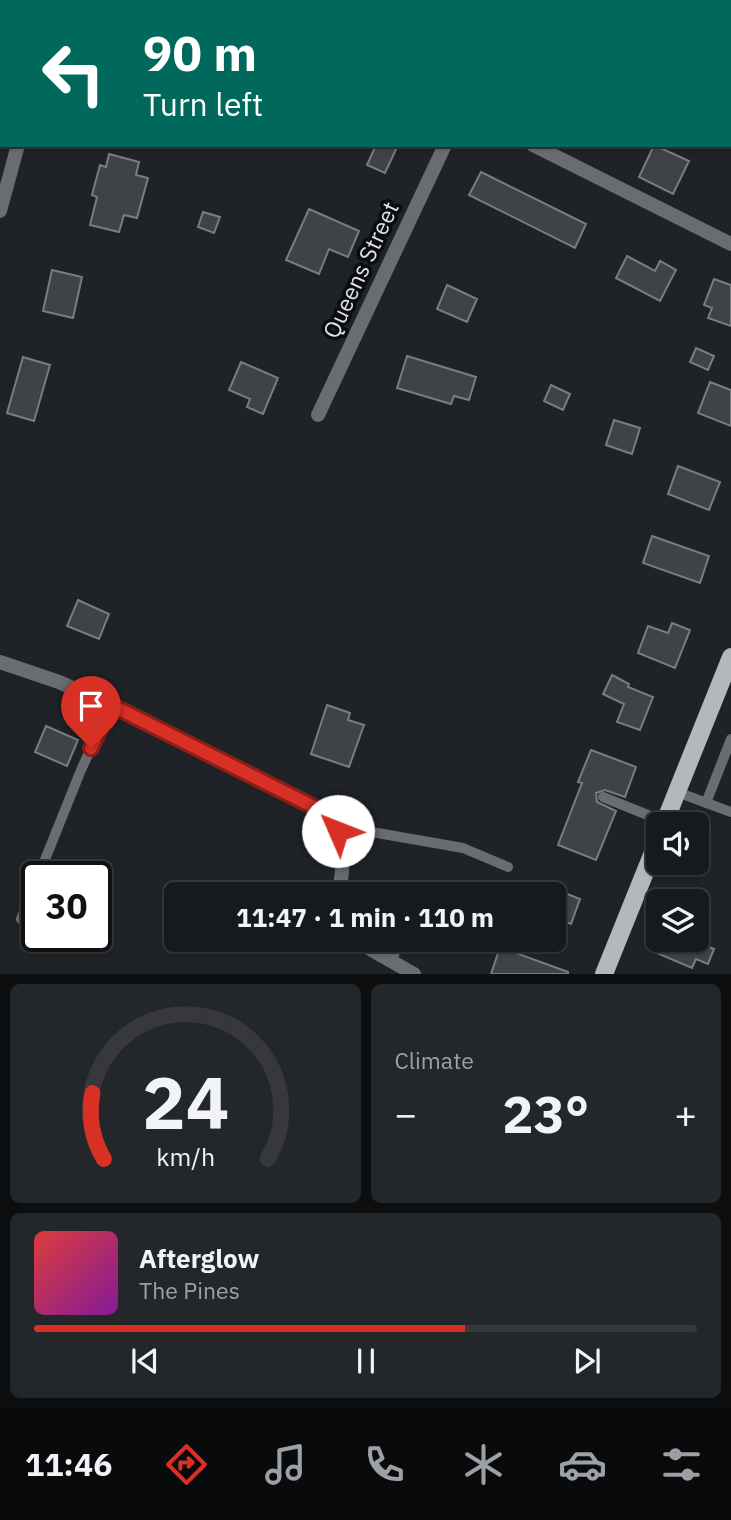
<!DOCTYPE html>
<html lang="en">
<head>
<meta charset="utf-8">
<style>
	body { margin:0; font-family:"IBM Plex Sans",sans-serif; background:#24272a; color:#f1f3f6; height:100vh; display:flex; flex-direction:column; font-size:26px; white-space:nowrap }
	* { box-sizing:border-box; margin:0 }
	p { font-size:23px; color:#9ea1a4 }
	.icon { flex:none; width:38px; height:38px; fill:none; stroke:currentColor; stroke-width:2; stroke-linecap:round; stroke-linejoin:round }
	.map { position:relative; height:974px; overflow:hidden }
	.details { display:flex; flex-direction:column; gap:10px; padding:10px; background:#0d0e10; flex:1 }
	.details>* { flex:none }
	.hud { position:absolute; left:0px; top:0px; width:732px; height:147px; box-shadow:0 2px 5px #0004,0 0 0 2px #36383b; background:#00695c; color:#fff; overflow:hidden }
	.controls { position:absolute; left:646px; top:812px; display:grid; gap:14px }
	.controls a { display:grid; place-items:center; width:63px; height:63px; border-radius:10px; background:#171a1d; box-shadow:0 2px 5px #0004,0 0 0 2px #36383b; font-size:35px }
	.speed { position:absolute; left:21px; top:861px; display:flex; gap:14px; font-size:35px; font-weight:700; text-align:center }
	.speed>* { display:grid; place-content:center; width:91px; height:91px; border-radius:50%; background:#171a1d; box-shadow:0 2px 5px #0004,0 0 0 2px #36383b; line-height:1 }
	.speed .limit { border:4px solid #111; border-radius:10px; background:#fff; color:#111 }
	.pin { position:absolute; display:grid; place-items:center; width:60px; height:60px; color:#fff; margin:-72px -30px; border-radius:50% 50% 50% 0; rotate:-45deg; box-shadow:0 0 7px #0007 }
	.pin .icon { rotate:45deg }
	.me { position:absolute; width:77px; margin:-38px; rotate:314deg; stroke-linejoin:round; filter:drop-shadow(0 0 5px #0008) }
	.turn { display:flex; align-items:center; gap:24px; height:147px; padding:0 28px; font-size:32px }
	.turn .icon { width:91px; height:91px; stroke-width:2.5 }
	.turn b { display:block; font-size:49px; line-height:60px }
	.big { font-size:52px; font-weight:700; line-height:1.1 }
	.details .widget { flex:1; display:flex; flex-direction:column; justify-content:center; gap:10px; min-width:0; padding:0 24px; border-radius:10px; background:#24272a }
	.details .dial { align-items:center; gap:0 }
	.dial svg { height:182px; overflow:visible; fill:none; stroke:#36383b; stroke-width:7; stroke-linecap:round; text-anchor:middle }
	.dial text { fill:#f1f3f6; stroke:none }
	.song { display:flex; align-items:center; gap:21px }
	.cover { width:84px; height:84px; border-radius:10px; background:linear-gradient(135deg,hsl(0 70% 55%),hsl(290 70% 35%)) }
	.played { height:7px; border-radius:4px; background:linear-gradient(90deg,#d93025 65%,#36383b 65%) }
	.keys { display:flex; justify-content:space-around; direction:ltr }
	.heat { display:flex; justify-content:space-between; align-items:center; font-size:38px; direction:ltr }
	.details .tiles { flex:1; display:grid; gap:10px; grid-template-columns:1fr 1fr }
	.widget:last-child { grid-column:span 2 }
	.trip { position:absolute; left:164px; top:882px; width:402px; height:70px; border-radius:10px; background:#171a1d; box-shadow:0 2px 5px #0004,0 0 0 2px #36383b; font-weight:700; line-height:70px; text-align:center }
	.tabs { display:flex; height:112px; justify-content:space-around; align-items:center; background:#090a0c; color:#9ea1a4 }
	.tabs .icon { width:49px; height:49px }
	.tabs .current { color:#d93025 }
	.tabs b { font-size:32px; color:#f1f3f6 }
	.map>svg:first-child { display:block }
	.building { fill:#3f4348; stroke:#787d82; stroke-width:2 }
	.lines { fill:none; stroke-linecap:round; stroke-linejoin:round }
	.service { stroke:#6a6d6f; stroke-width:10 }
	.minor { stroke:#6a6d6f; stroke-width:14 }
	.primary { stroke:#b3b8bd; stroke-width:18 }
	.route-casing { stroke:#8d1f18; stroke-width:18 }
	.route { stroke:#d93025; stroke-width:12 }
	.labels { text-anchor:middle; stroke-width:7; stroke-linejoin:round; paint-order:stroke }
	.street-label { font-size:23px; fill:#dfe2e5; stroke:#0a0c0e }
</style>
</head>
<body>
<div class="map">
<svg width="731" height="974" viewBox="0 0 731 974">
	<rect width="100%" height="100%" fill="#1f2227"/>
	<!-- building -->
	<path class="building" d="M376 145H398L385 173 367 165Z
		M654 145 689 161 673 194 639 177Z
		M109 154 139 162 136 175 148 178 137 218 124 215 119 232 90 225 97 197 92 195 100 165 106 167Z
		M481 172 586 224 575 248 469 195Z
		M309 209 359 231 348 257 329 249 319 274 286 260Z
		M203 212 220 217 214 233 198 227Z
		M627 256 655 271 660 261 676 270 660 301 616 278Z
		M52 270 82 277 73 318 43 311Z
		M714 279 731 285V326L708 318 712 308 704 305Z
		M447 285 477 299 467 322 437 309Z
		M696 348 714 356 708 370 690 362Z
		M407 356 476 377 469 400 454 396 451 404 397 388Z
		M23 357 50 365 34 421 7 413Z
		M241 362 278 378 263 414 247 407 250 399 229 390Z
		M710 382 731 390V426L698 413Z
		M551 385 570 394 563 410 544 401Z
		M614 420 640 428 632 454 606 445Z
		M678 466 720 482 709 510 668 494Z
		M652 536 709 556 700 583 643 563Z
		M78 600 109 614 99 639 67 626Z
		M672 623 690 630 675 668 638 653 648 626 668 633Z
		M612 675 629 684 628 687 653 697 640 730 617 722 624 704 603 694Z
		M327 705 350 713 348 720 364 725 349 767 311 754Z
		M46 726 78 740 67 766 35 752Z
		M591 750 636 767 625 797 605 790 596 793 597 802 616 811 596 860 558 845 582 783 578 782Z
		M555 889 580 899 571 924 555 918Z
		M657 940H706L704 945 714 949 708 964 696 959 692 968 652 951Z
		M500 947 568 972V974H491Z"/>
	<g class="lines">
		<!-- service -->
		<path class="service" d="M730 134 731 135
			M677 792 731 812
			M603 797 665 822
			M706 803 731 739
			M338 831H366L463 848 508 867
			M38 877 81 770 111 705
			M21 919 37 879
			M391 961 401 940"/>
		<!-- minor -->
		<path class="minor" d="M246 0 249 2
			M59 2V0
			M517 2 518 0
			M533 145 731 244
			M0 211 18 145
			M318 415 445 145
			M0 662 59 682 111 705 320 810C348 833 344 861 339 894
			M354 940 414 974"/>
		<!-- primary -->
		<path class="primary" d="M664 824 731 657
			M604 974 658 840"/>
	</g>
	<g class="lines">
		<!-- route casing -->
		<g class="route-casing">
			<path id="route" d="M91 748 111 705 320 810 330 818 338 831"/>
		</g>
		<!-- route -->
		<use href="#route" class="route"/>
	</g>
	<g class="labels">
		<!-- street labels -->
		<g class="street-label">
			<text transform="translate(361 270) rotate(-65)" y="8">Queens Street</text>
		</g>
	</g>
</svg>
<div class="controls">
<a><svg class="icon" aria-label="sound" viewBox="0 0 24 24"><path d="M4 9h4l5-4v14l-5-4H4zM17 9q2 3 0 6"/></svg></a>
<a><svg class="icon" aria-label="layers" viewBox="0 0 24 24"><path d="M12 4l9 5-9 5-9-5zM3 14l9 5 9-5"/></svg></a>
</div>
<div class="speed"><div class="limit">30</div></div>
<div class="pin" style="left:91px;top:748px;background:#d93025"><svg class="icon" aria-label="arrive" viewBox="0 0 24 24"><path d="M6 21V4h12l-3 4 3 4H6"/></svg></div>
<svg class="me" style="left:338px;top:831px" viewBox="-20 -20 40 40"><circle r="19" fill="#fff"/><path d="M0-13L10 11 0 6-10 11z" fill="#d93025"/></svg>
<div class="trip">11:47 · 1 min · 110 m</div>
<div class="hud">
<div class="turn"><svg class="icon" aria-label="left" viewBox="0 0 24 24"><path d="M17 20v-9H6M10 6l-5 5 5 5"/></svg><div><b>90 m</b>Turn left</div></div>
</div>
</div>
<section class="details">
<div class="tiles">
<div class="widget dial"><svg viewBox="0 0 100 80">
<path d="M14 69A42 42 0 1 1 86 69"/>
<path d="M14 69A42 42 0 0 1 9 40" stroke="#d93025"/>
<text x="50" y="56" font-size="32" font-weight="700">24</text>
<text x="50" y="72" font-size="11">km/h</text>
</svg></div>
<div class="widget"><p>Climate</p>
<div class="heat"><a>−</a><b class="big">23°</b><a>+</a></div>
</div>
<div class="widget">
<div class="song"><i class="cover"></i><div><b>Afterglow</b><p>The Pines</p></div></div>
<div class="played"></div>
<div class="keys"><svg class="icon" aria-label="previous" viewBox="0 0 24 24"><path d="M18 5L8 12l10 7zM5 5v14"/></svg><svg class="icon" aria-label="pause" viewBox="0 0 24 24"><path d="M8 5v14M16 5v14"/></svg><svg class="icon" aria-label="next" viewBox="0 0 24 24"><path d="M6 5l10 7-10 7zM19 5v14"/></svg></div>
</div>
</div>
</section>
<nav class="tabs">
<b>11:46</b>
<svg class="icon current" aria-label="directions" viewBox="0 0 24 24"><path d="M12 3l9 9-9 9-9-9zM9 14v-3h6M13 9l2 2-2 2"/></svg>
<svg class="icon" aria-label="music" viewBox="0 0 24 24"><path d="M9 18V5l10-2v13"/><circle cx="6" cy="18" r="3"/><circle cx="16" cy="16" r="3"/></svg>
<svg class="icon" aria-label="phone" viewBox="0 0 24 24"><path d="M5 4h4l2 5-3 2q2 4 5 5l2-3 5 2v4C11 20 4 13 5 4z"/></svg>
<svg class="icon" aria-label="climate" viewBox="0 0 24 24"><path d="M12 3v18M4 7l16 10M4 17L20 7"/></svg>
<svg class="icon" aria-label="car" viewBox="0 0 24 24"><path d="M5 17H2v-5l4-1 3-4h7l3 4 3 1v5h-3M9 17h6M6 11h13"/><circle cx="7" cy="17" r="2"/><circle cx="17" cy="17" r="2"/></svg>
<svg class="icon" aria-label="filters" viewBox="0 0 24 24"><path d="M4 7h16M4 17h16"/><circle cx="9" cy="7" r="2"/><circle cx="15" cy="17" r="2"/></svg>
</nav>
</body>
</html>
